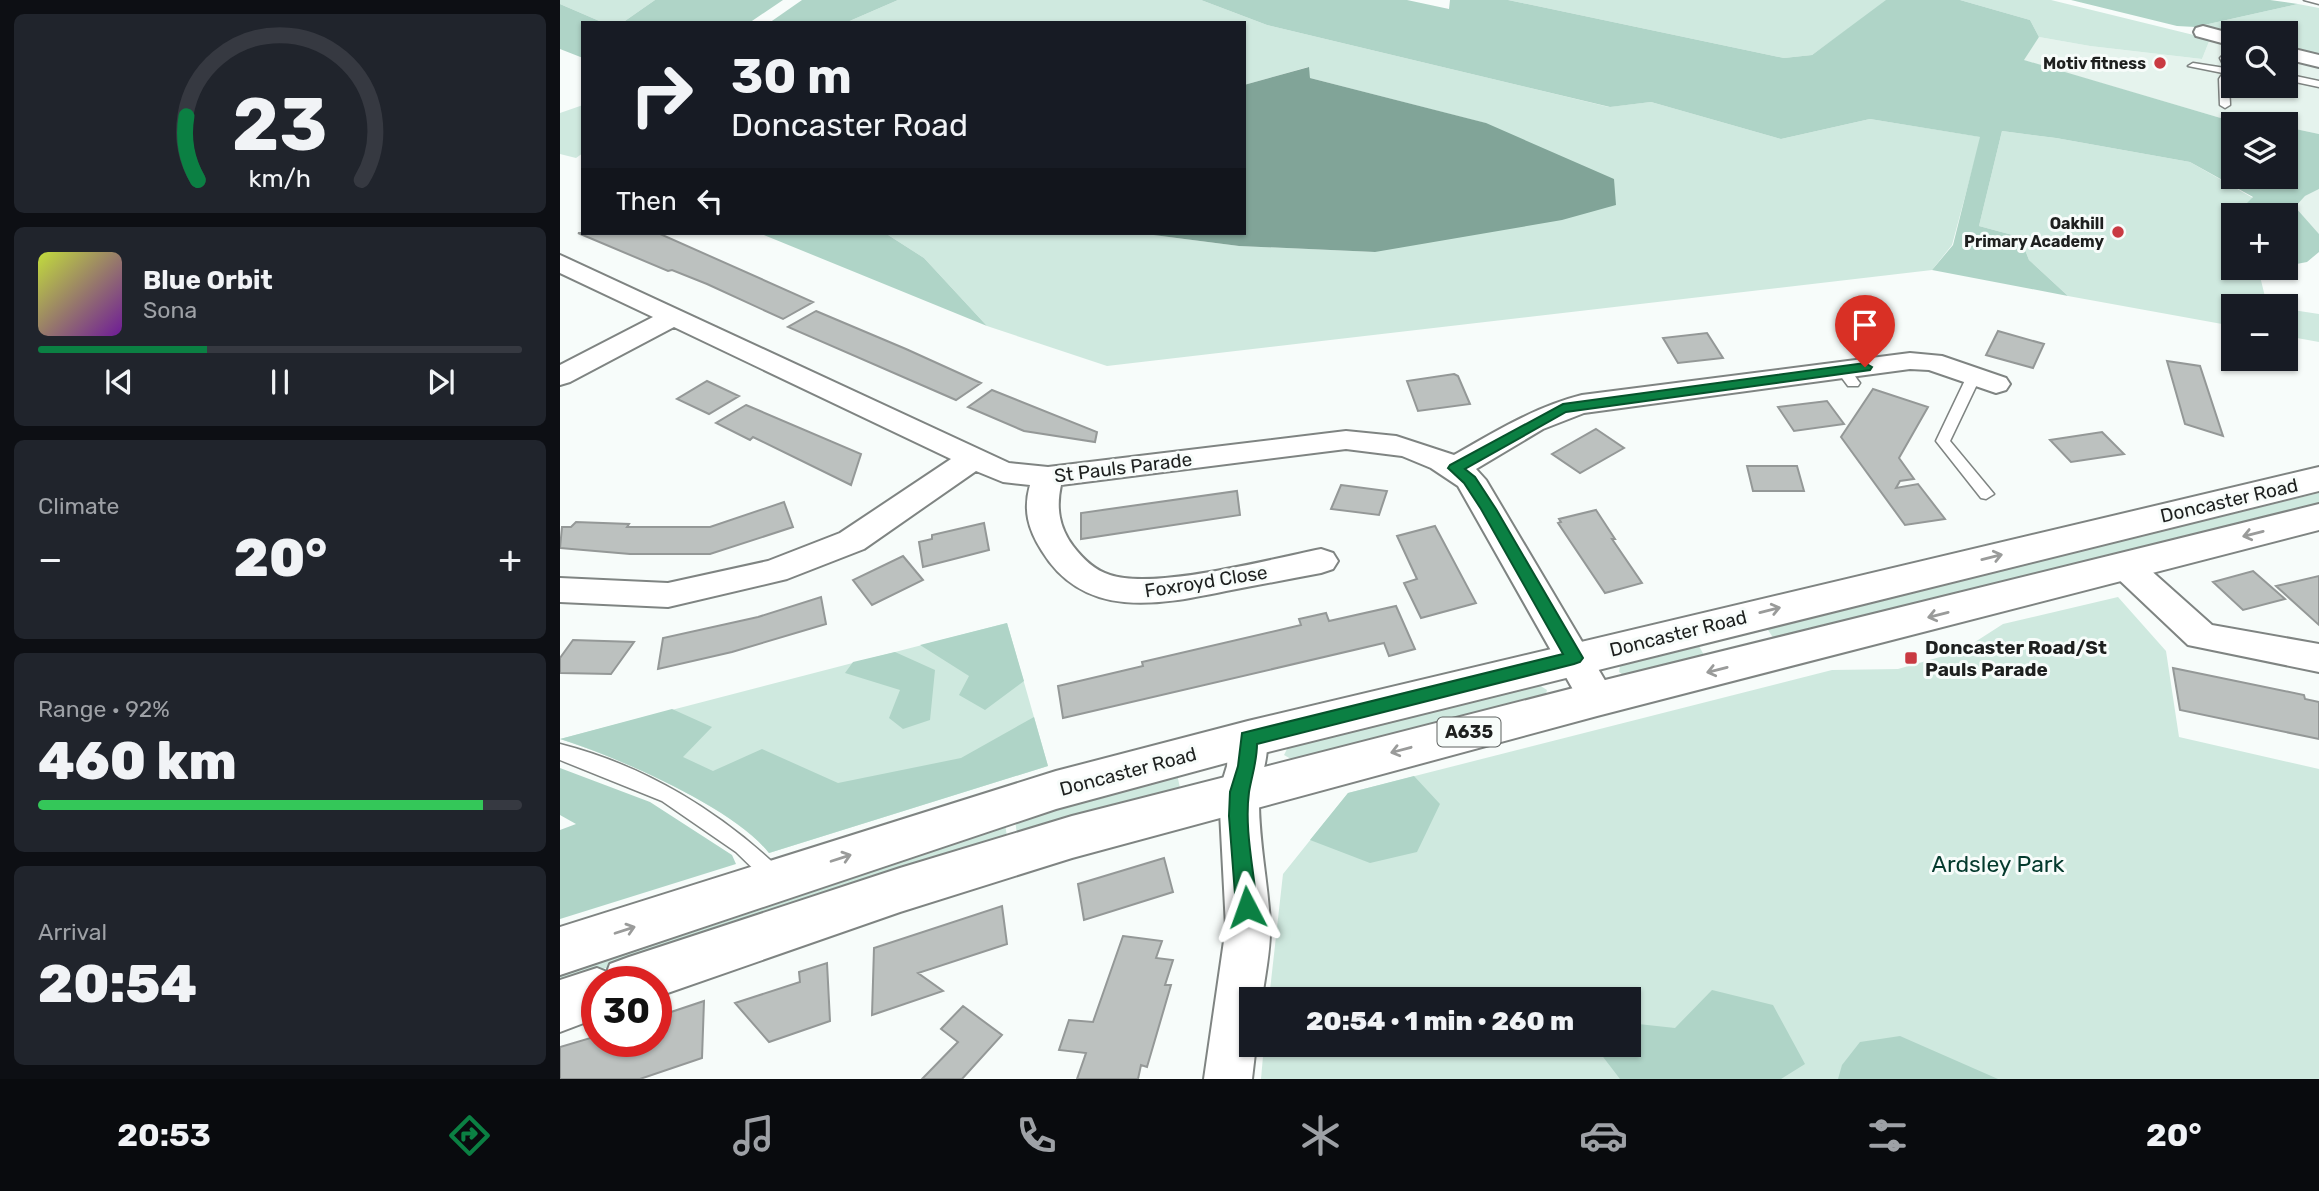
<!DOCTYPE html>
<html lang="en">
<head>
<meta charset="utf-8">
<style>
	body { margin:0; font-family:Rubik,sans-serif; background:#20242c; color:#f1f3f6; height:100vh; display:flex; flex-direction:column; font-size:26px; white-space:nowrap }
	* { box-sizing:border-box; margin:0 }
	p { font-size:23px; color:#9ea1a6 }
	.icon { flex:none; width:38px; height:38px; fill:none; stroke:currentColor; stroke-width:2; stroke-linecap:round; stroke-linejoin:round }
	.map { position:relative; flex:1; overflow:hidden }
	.details { display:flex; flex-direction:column; gap:14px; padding:14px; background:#0d0f14; width:560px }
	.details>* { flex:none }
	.hud { position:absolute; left:21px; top:21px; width:665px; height:214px; border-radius:0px; box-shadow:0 2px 5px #0004; background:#171b24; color:#f1f3f6; overflow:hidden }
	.buttons { position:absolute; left:1661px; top:21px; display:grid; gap:14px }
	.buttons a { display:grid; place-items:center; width:77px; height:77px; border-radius:0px; background:#171b24; box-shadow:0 2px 5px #0004; font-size:35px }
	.speed { position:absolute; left:21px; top:966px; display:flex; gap:14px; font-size:35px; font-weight:700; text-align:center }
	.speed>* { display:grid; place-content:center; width:91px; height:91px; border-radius:50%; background:#171b24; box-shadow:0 2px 5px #0004; line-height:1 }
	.speed .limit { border:10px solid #d22; background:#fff; color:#111 }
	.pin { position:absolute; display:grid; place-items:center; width:60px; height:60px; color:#fff; margin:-72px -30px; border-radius:50% 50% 50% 0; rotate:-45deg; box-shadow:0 0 7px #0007 }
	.pin .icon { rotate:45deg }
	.me { position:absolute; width:77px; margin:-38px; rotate:356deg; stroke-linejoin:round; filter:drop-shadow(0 0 5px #0008) }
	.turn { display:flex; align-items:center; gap:24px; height:147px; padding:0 35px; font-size:32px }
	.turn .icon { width:91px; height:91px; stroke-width:2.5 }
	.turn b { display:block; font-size:49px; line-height:60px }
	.then { display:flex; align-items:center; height:66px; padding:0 35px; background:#0003; gap:14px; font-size:26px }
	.big { font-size:52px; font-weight:800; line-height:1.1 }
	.details .widget { flex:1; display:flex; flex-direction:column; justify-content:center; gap:10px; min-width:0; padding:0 24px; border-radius:10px; background:#20242c }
	.details .dial { align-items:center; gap:0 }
	.dial svg { height:182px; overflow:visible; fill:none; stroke:#363941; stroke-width:7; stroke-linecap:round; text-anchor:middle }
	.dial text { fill:#f1f3f6; stroke:none }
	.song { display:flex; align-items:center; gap:21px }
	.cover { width:84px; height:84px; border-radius:10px; background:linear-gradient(135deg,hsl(70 70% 55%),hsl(280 70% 35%)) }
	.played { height:7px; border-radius:4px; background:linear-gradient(90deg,#0b8043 35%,#363941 35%) }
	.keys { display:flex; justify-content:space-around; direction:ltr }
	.heat { display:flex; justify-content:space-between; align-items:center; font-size:38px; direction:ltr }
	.charge { height:10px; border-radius:5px; background:linear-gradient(90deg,#34c759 92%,#363941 0) }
	.trip { position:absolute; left:679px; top:987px; width:402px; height:70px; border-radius:0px; background:#171b24; box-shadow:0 2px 5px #0004; font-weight:800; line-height:70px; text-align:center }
	.tabs { display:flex; height:112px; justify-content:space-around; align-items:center; background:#090b0e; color:#9ea1a6 }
	.tabs .icon { width:49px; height:49px }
	.tabs .current { color:#0b8043 }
	.tabs b { font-size:32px; color:#f1f3f6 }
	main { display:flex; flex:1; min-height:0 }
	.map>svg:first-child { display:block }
	.built { fill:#e5f3ed }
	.green { fill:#cfe9df }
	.forest { fill:#afd4c7 }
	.water { fill:#81a498 }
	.building { fill:#bcc1bf; stroke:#949897; stroke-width:2 }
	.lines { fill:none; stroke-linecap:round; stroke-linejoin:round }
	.service-casing { stroke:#7f8482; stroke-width:3 }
	.minor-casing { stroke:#7f8482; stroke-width:4 }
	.trunk-casing { stroke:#7f8482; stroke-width:4 }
	.service { fill:#fff; fill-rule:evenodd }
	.minor { fill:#fff; fill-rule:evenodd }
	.trunk { fill:#fff; fill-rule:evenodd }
	.oneway { stroke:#9a9b9a }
	.route { fill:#0b8043; stroke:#07532c; stroke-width:2 }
	.poi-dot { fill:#c93a42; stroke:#f7fcfa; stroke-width:2.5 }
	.labels { text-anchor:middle; stroke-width:6; stroke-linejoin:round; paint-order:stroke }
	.far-poi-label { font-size:16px; font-weight:bold; fill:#1e201f; stroke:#f7fcfa; text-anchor:end }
	.shield { fill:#f7fcfa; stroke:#5f6261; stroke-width:2 }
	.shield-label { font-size:18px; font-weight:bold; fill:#1e201f }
	.street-label { font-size:19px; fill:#1e201f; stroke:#f7fcfa }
	.poi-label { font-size:19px; font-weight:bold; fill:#1e201f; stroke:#f7fcfa; text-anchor:start }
	.near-park-label { font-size:23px; fill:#043a2d; stroke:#f7fcfa }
</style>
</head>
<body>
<main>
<section class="details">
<div class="widget dial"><svg viewBox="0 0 100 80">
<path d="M14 69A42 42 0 1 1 86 69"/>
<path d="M14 69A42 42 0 0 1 9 41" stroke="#0b8043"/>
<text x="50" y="56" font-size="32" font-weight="700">23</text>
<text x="50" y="72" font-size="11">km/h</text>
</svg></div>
<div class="widget">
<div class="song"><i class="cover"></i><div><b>Blue Orbit</b><p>Sona</p></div></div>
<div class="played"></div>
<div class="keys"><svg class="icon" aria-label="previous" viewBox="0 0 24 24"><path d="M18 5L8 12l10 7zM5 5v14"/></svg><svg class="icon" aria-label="pause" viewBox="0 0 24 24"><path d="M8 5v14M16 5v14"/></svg><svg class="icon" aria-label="next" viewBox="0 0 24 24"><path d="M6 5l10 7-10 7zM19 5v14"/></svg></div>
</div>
<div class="widget"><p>Climate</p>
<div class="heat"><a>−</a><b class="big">20°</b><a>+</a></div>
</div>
<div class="widget"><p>Range · 92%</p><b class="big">460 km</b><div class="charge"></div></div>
<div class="widget"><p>Arrival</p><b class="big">20:54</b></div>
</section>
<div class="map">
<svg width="1759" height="1079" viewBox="0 0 1759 1079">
	<rect width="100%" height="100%" fill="#f7fcfa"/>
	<!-- built -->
	<path class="built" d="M1479 37 1530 46 1642 59 1650 39 1673 45V86H1726V57L1759 65V134L1726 127V124L1664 119 1463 60Z
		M1759 189V234L1734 207 1745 196Z"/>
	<!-- green -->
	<path class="green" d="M0 0H95L62 23H44L0 4Z
		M338 0H641L707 25 1049 107 1091 102 1221 139 1310 119 1421 137 1392 245 1372 270 547 366 427 326 364 258 325 233H578L679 246 815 252 925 123 750 78 748 67 684 85V23H285Z
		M948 0H1328L1252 55 1224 58Z
		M1400 0H1491L1650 39 1642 59 1530 46 1479 37 1470 20Z
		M1738 4 1759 8V55L1726 48V33H1673V35L1635 27Z
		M23 105V153L16 158 0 154V113Z
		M1442 131 1496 138 1630 162 1693 198 1671 219 1673 268H1698L1707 305 1712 306H1673V326L1508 296 1469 260 1460 237 1419 226Z
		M1726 309 1759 314V342L1726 336Z
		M1759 493V504L1214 639 1206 627Z
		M1558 597 1606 651 1619 737 1759 769V1079H701L704 1045H1069V999H709L723 874 788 793 1272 670 1338 669 1401 651 1443 624Z
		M447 623 488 766 209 853C173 807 57 757 0 739Z
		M1139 646 1145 657 1066 677 1059 672 1060 666Z
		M979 685 987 690 985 697 731 759 724 755 728 747Z
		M617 774 620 788 457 835 455 819Z
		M445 823 447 837 0 983V974Z"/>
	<!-- forest -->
	<path class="forest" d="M95 0H223L189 23H62Z
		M242 0H338L285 23H209Z
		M641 0H847L889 9 890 0H948L1224 58 1252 55 1326 0H1400L1470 20 1479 37 1464 60 1664 119 1705 124H1673V177H1726V127L1759 134V189L1745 196 1735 207 1759 234V252L1747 262 1726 266V215H1675L1693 197 1630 162 1496 138 1442 131 1419 226 1460 237 1469 260 1508 296 1372 270 1393 245 1420 137 1310 119 1221 139 1091 102 1050 107 707 25Z
		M1511 0H1710L1738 4 1635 27 1617 26Z
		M0 4 44 23H23V58L0 49Z
		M199 233H325L364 258 427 326Z
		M447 623 464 681 425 710 399 695 409 676 360 645Z
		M335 652 375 670 370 720 343 729 329 718 340 690 285 673 293 662Z
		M112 709 152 727 123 757 153 771 202 749 278 783 401 758 474 717 488 766 209 853C173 807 57 757 0 739Z
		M0 768 90 802 172 855 176 864 0 919V830L16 824 0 815Z
		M854 776 880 804 857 852 810 863 750 840 788 793Z
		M1152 990 1213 1005 1245 1064 1221 1079H1060L1037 1049V1045H1069V1023L1115 1028Z
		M1340 1036 1438 1079H1278L1282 1065 1300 1042Z"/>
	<!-- water -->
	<path class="water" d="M749 67 750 78 926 123 1054 179 1056 205 1002 220 815 252 679 246 578 233H684V85Z"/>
	<!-- building -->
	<path class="building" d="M18 233H98L253 302 223 319 147 284 112 270 108 271Z
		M256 311 346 349 421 383 396 400 228 327Z
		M1438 331 1484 344 1473 368 1426 355Z
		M1147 333 1163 358 1118 363 1103 338Z
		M1607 361 1640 366 1663 436 1625 424Z
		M894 374 898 376 910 404 858 411 847 381Z
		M147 381 179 396 149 414 117 399Z
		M1313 389 1368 407 1339 458 1354 479 1340 481 1336 488 1358 484 1385 519 1345 525 1281 437Z
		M432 390 537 432 535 442 464 431 408 407Z
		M1267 401 1284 424 1234 431 1218 407Z
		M186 405 301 454 291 485 193 437 190 440 156 423Z
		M1036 429 1064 448 1020 473 992 454Z
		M1542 432 1564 454 1511 462 1490 440Z
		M1187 466H1237L1244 491H1193Z
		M781 485 827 491 819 515 771 509Z
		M677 491 680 515 521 539V513Z
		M224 502 233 527 150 554H70L0 548 2 527H11L16 522 69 524 67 527H150Z
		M1036 510 1055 539H1052L1082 583 1045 593 998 523 1001 522 999 519Z
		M424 523 429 550 363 567 359 542 372 539V535Z
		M875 526 916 603 861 618 844 583 857 579 837 536Z
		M343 556 363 580 312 605 293 580Z
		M1693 571 1725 599 1683 610 1653 582Z
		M1759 576V625L1716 586Z
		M261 597 266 624 172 652 98 669 103 638 198 617Z
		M836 606 855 649 829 656 824 643 503 718 498 686 583 666 582 662 741 625 739 619 766 613 769 621Z
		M13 640 44 641 74 642 51 674 0 673V658Z
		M1613 668 1744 695 1745 699 1759 702V739L1620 710Z
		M604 858 613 892 524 920 518 884Z
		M442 906 447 944 358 973 383 991 312 1015 314 948Z
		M563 936 602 941 596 958 613 960 605 985H611L587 1067 581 1065 578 1079H517L526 1053 499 1050 509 1020 533 1022Z
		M267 963 270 1021 209 1042 175 1003 240 982 239 972Z
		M144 1001 142 1058 80 1079H0V1047L37 1036V1041H96V1017Z
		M403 1006 442 1035 402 1079H362L398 1042 381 1029Z"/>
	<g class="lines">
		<!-- service casing -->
		<g class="service-casing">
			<path id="service" d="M1744 0H1759V4Z
				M1673 45V54L1670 58C1676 68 1670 71 1669 80 1668 88 1670 97 1670 105L1665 108 1660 105 1659 79 1663 73 1628 66 1633 63 1665 68 1660 58Z
				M1726 74 1759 81V87L1726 80Z
				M1283 366C1291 368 1295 377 1300 383L1298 386H1288L1276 370 1278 367Z
				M1414 372 1421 376 1390 441 1434 494 1426 499 1421 498 1376 441 1407 376Z
				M0 744C84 765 161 812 223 872L226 878 223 884 216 887 209 884 176 852 102 801 0 760Z"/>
		</g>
		<!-- minor casing -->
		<g class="minor-casing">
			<path id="minor" d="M1643 26 1673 34V46L1636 36 1634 32 1636 28Z
				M1726 47 1759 55V67L1726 59Z
				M0 255 449 463 488 467 786 431 836 436 894 455C936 431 975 407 1022 395L1350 353 1382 356 1446 378 1450 384 1446 390 1436 393 1369 370 1350 369 1024 413 983 429 916 469 926 480 1056 699 1050 709 1037 714 1024 709 898 486 871 468 842 456 786 449 501 485C496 508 499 527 513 546 523 559 534 570 550 575 595 590 711 559 761 549L773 553 778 561 773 569 761 573C729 579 698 585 666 591 599 605 524 620 482 551 468 529 463 510 470 485L443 482 416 471 304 549 227 579 108 607 0 602V578L108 583 208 561 280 533 391 459 114 327 10 382 0 385V365L93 317 0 273Z
				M1566 555 1578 559 1652 625 1759 644V672L1628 645 1554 575 1549 567 1554 559Z
				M688 723 702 728C714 752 700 771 699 796 698 839 708 881 710 924 711 949 705 975 702 999H691V1045H696L692 1079H644L666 927 659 792 667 766 669 739 674 728Z"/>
		</g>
		<!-- trunk casing -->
		<g class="trunk-casing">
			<path id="trunk" d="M1759 467V491L688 757 496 809 0 975V927L496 771 688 721Z
				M1759 504V530L1037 716 512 858 340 912 96 997V982H37V1018L0 1032V980L37 968 47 972 50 964 69 957 340 868 512 816 1037 682Z"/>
		</g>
		<!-- service -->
		<use href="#service" class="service"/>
		<!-- minor -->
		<use href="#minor" class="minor"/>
		<!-- trunk -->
		<use href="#trunk" class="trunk"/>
	</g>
	<!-- one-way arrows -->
	<defs><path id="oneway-shaft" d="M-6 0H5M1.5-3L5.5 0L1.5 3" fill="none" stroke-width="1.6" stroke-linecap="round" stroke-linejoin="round" transform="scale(1.75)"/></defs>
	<g class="oneway">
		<use href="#oneway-shaft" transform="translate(1693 534) rotate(166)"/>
		<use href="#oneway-shaft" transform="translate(1432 557) rotate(-14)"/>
		<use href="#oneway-shaft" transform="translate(1210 610) rotate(-14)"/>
		<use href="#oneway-shaft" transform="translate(1378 615) rotate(166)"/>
		<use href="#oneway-shaft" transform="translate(1157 670) rotate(166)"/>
		<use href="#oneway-shaft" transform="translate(841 750) rotate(165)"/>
		<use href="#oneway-shaft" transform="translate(281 858) rotate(-18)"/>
		<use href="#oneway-shaft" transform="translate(65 930) rotate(-18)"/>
	</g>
	<!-- route -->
	<path class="route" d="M1305 363 1312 367 1310 370 1006 412 905 469 915 477 936 509 1023 658 1020 662 1014 664 697 744C697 761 692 775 689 792 684 829 694 870 697 907L694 913 687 916 679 913 676 907 669 816 670 792 678 766 682 733 1003 654 921 509 904 483 888 468 890 465 1003 404Z"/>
	<!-- markers -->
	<g class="poi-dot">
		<circle cx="1600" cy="63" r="7"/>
		<circle cx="1558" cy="232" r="7"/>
		<rect x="1344" y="651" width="14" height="14" rx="3.5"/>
	</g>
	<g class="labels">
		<!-- far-poi labels -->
		<g class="far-poi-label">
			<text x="1586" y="69">Motiv fitness</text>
			<text x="1544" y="229">Oakhill<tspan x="1544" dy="18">Primary Academy</tspan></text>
		</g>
		<!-- shield labels -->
		<rect class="shield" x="877.5" y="717.5" width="63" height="29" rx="5"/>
		<g class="shield-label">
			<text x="909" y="738">A635</text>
		</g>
		<!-- street labels -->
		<g class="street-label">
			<text transform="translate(563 467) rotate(-7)" y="7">St Pauls Parade</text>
			<text transform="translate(1669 500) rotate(-13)" y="7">Doncaster Road</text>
			<text transform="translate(646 581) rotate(-9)" y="7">Foxroyd Close</text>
			<text transform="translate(1118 633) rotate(-14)" y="7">Doncaster Road</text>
			<text transform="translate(568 771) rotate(-15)" y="7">Doncaster Road</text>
		</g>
		<!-- poi labels -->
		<g class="poi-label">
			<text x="1365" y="654">Doncaster Road/St<tspan x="1365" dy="22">Pauls Parade</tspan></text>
		</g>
		<!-- near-park labels -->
		<g class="near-park-label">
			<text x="1438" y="872">Ardsley Park</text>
		</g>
	</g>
</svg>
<div class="buttons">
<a><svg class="icon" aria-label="search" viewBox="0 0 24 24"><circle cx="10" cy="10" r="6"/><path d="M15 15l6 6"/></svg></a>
<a><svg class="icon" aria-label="layers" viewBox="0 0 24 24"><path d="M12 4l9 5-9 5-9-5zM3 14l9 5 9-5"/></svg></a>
<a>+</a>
<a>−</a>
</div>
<div class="speed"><div class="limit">30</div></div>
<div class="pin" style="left:1305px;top:367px;background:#d93025"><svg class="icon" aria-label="arrive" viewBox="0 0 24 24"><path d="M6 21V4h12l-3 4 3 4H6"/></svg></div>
<svg class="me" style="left:687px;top:907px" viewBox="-20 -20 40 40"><path d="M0-17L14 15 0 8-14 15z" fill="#0b8043" stroke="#fff" stroke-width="4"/></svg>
<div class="trip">20:54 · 1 min · 260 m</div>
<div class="hud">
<div class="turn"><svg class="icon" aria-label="right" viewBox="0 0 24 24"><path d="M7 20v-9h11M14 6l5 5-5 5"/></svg><div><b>30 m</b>Doncaster Road</div></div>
<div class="then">Then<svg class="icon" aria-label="left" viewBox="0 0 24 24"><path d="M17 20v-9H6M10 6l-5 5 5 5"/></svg></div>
</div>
</div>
</main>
<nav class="tabs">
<b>20:53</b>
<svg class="icon current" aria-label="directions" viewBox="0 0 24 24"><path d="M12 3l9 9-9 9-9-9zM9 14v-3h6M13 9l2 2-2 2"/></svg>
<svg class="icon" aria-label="music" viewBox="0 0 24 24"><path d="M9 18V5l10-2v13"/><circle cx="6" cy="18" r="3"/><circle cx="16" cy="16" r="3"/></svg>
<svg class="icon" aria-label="phone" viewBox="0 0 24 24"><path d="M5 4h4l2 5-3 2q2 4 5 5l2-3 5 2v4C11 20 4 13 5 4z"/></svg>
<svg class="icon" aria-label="climate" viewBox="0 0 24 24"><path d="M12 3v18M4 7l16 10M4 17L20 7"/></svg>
<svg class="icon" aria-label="car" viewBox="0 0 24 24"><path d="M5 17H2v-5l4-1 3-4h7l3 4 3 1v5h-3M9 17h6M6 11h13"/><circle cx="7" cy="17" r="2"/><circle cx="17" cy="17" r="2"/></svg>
<svg class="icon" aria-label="filters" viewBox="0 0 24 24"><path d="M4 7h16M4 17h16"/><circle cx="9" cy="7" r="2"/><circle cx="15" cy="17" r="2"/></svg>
<b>20°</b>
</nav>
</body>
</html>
